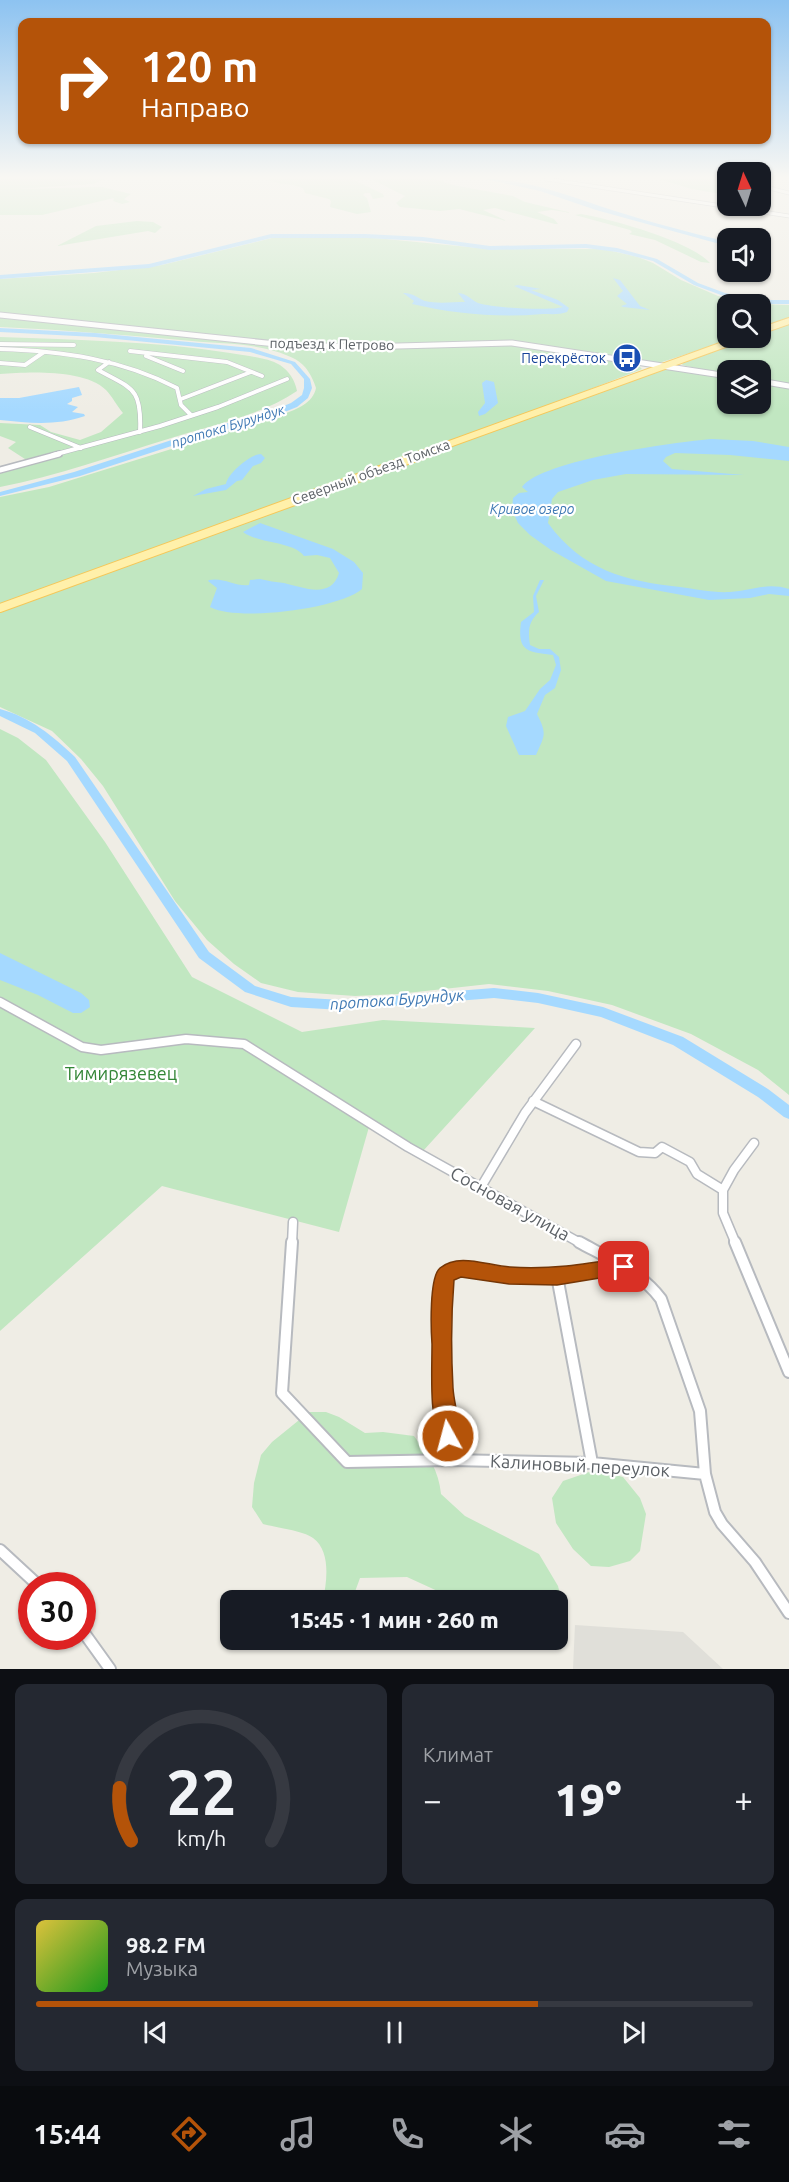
<!DOCTYPE html>
<html lang="ru">
<head>
<meta charset="utf-8">
<style>
	body { margin:0; font-family:Ubuntu,sans-serif; background:#242831; color:#f1f3f6; height:100vh; display:flex; flex-direction:column; font-size:22px; white-space:nowrap }
	* { box-sizing:border-box; margin:0 }
	p { font-size:20px; color:#9ea1a6 }
	.icon { flex:none; width:33px; height:33px; fill:none; stroke:currentColor; stroke-width:2; stroke-linecap:round; stroke-linejoin:round }
	.map { position:relative; height:1669px; overflow:hidden }
	.details { display:flex; flex-direction:column; gap:15px; padding:15px; background:#0d0f14; flex:1 }
	.details>* { flex:none }
	.guide { position:absolute; left:18px; top:18px; width:753px; height:126px; border-radius:12px; box-shadow:0 2px 4px #0004; background:#b45309; color:#fff; overflow:hidden }
	.needle { width:39px; rotate:356deg }
	.controls { position:absolute; left:717px; top:162px; display:grid; gap:12px }
	.controls a { display:grid; place-items:center; width:54px; height:54px; border-radius:12px; background:#171b24; box-shadow:0 2px 4px #0004; font-size:30px }
	.speed { position:absolute; left:18px; top:1572px; display:flex; gap:12px; font-size:30px; font-weight:700; text-align:center }
	.speed>* { display:grid; place-content:center; width:78px; height:78px; border-radius:50%; background:#171b24; box-shadow:0 2px 4px #0004; line-height:1 }
	.speed .limit { border:9px solid #d22; background:#fff; color:#111 }
	.pin { position:absolute; display:grid; place-items:center; width:51px; height:51px; color:#fff; margin:-26px; border-radius:12px; box-shadow:0 3px 9px #0006 }
	.me { position:absolute; width:66px; margin:-33px; rotate:353deg; stroke-linejoin:round; filter:drop-shadow(0 0 4px #0008) }
	.turn { display:flex; align-items:center; gap:21px; height:126px; padding:0 24px; font-size:27px }
	.turn .icon { width:78px; height:78px; stroke-width:2.5 }
	.turn b { display:block; font-size:42px; line-height:51px }
	.big { font-size:45px; font-weight:800; line-height:1.1 }
	.details .card { flex:1; display:flex; flex-direction:column; justify-content:center; gap:9px; min-width:0; padding:0 21px; border-radius:12px; background:#242831 }
	.details .dial { align-items:center; gap:0 }
	.dial svg { height:156px; overflow:visible; fill:none; stroke:#363941; stroke-width:7; stroke-linecap:round; text-anchor:middle }
	.dial text { fill:#f1f3f6; stroke:none }
	.song { display:flex; align-items:center; gap:18px }
	.cover { width:72px; height:72px; border-radius:9px; background:linear-gradient(135deg,hsl(50 70% 55%),hsl(120 70% 35%)) }
	.played { height:6px; border-radius:3px; background:linear-gradient(90deg,#b45309 70%,#363941 70%) }
	.keys { display:flex; justify-content:space-around; direction:ltr }
	.heat { display:flex; justify-content:space-between; align-items:center; font-size:33px; direction:ltr }
	.details .tiles { flex:1; display:grid; gap:15px; grid-template-columns:1fr 1fr }
	.card:last-child { grid-column:span 2 }
	.trip { position:absolute; left:220px; top:1590px; width:348px; height:60px; border-radius:12px; background:#171b24; box-shadow:0 2px 4px #0004; font-weight:800; line-height:60px; text-align:center }
	.tabs { display:flex; height:96px; justify-content:space-around; align-items:center; background:#090b0e; color:#9ea1a6 }
	.tabs .icon { width:42px; height:42px }
	.tabs .active { color:#b45309 }
	.tabs b { font-size:27px; color:#f1f3f6 }
	.map>svg:first-child { display:block }
	.industrial { fill:#e0dfd9 }
	.green { fill:#c1e7c1 }
	.water { fill:#a5d9ff }
	.lines { fill:none; stroke-linecap:round; stroke-linejoin:round }
	.river { fill:#a5d9ff; fill-rule:evenodd }
	.street-far4-casing { stroke:#b7babf; stroke-width:4.5 }
	.street-far3-casing { stroke:#b7babf; stroke-width:5 }
	.street-far2-casing { stroke:#b7babf; stroke-width:8 }
	.street-far1-casing { stroke:#b7babf; stroke-width:11 }
	.street-casing { stroke:#b7babf; stroke-width:14 }
	.secondary-casing { stroke:#b8bcc1; stroke-width:7 }
	.primary-far1-casing { stroke:#f5c759; stroke-width:8 }
	.primary-casing { stroke:#f5c759; stroke-width:10 }
	.street-far4 { stroke:#fff; stroke-width:3 }
	.street-far3 { stroke:#fff; stroke-width:4 }
	.street-far2 { stroke:#fff; stroke-width:5 }
	.street-far1 { stroke:#fff; stroke-width:8 }
	.street { stroke:#fff; stroke-width:10 }
	.secondary { stroke:#fff; stroke-width:5 }
	.primary-far1 { stroke:#fff0aa; stroke-width:6 }
	.primary { stroke:#fff0aa; stroke-width:8 }
	.route { fill:#b45309; stroke:#753606; stroke-width:1.5 }
	.labels { text-anchor:middle; stroke-width:4.5; stroke-linejoin:round; paint-order:stroke }
	.far-street-label { font-size:14px; fill:#5c6166; stroke:#fff }
	.far-transit-label { font-size:14px; fill:#164399; stroke:#fff; text-anchor:end }
	.far-water-label { font-size:14px; font-style:italic; fill:#3f79b4; stroke:#fff }
	.water-label { font-size:16px; font-style:italic; fill:#3f79b4; stroke:#fff }
	.near-park-label { font-size:18px; fill:#338636; stroke:#fff }
	.near-street-label { font-size:18px; fill:#5c6166; stroke:#fff }
</style>
</head>
<body>
<div class="map">
<svg width="789" height="1669" viewBox="0 0 789 1669">
	<rect width="100%" height="100%" fill="#efede5"/>
	<!-- industrial -->
	<path class="industrial" d="M575 1625 683 1632 723 1669H573Z"/>
	<!-- green -->
	<path class="green" d="M0 179H120H105L93 184 17 189 102 187 131 194 124 199 130 202 122 204 113 201 114 198 42 215H0Z
		M266 179H352L383 194 384 197 373 199 370 193H365L363 195 367 198 371 212 357 214 330 207 331 201 329 199 305 193 303 188C291 183 278 185 266 179Z
		M371 179H435L453 185 513 196 525 202 572 213 552 210 537 212 554 219 558 224H555L495 208 483 210 507 221 459 209 440 211 400 207 396 203 405 196Z
		M659 179H725V181L717 184 723 188 721 190 727 192V195L692 189Z
		M581 214C611 219 690 241 710 263L701 262 655 240 629 234 632 232 630 230 575 215Z
		M137 221 153 222 162 227 155 233 148 231 57 246 96 226Z
		M280 236 375 238 489 249H603L638 257 653 263 681 280 718 296 755 304 789 305V319L761 329 760 304H728V338H736L659 363 541 345 488 341 375 345 291 344 0 314V279L94 273 162 265Z
		M0 317 282 346 511 344 637 364 642 369 542 408 0 605V497L49 487 284 414C297 409 313 403 316 388 312 376 307 366 295 359 264 343 225 344 192 341 128 335 64 330 0 327Z
		M789 323V384L761 380 760 370H728L727 375 682 365 684 362 748 338H760L761 333Z
		M0 337C77 340 155 341 230 353 246 356 266 357 280 365 289 371 295 380 297 391 260 416 210 426 168 439 112 456 57 476 0 487V468L28 461 8 448 16 442 0 436V423L40 425 51 432 80 440 101 432 123 413C117 406 112 396 106 390 84 369 29 372 0 374Z
		M665 369 727 378 728 404H760L761 383 789 387V1095L758 1070 691 1034 612 1005 548 991 489 984 398 994 355 996 298 992 261 983 234 964 207 940 175 901 103 786 81 759 52 731 0 707V611Z
		M0 729 18 738 46 760 105 842 192 977 302 1032 383 1020 535 1028 423 1151 391 1131 369 1127 339 1232 162 1186 0 1331Z
		M309 1412H326L339 1417 365 1433 383 1432 414 1436C428 1455 439 1471 441 1494L465 1516 539 1554 558 1586 565 1614 558 1620V1600H504C488 1584 474 1592 455 1599L407 1577 360 1578 352 1600H323C327 1581 331 1551 313 1538 304 1531 274 1527 263 1524L252 1507 254 1483 261 1455 272 1442Z
		M595 1470 623 1477 640 1498 646 1514 640 1551 630 1561 609 1567 591 1566 573 1549 556 1523 552 1498 563 1481Z"/>
	<!-- water -->
	<path class="water" d="M485 179C530 179 573 198 615 211 652 223 690 232 727 242V246L596 210 540 191Z
		M613 278 620 280 640 306 650 310 623 307 621 306 627 304 617 296 623 291Z
		M518 285 541 289 531 290 558 300 569 308 567 312C559 315 551 314 543 314 499 318 455 314 412 304L414 301 403 293C411 292 418 298 425 301 437 304 453 302 465 302L458 293C468 294 471 300 478 303 494 308 548 311 563 307L514 286Z
		M486 380 494 382 498 403 485 414 479 416 478 412 485 403 482 383Z
		M79 387 82 395 72 398V401L67 404 78 407 72 412 84 414 85 416C56 426 30 423 0 420V398H19Z
		M712 439 753 441 789 447V461L730 455 675 453 666 457 663 461 672 469 744 475 626 474 593 480 558 492 552 499 548 523C582 570 625 581 680 587 696 589 713 593 730 592 752 591 766 582 789 589V596L769 594 750 598 709 600 606 581 551 550 530 535 518 523 512 510 513 498 519 493 528 492 522 487C541 460 676 442 712 439Z
		M261 454 265 458 261 463 253 466 242 480 237 481 226 490 193 496 206 489 226 484C228 473 251 454 261 454Z
		M260 523 333 549 354 562 363 573 362 589C339 609 237 622 210 607L217 588 208 581 209 580C224 577 236 587 249 585L250 580 260 579C268 581 276 582 284 583 302 587 331 600 339 573L330 558 317 555 304 556C293 541 259 544 243 532Z
		M540 580H544L536 596 539 612C528 622 528 631 530 645L539 649H550L559 657 561 670 555 688 545 695 537 714C547 734 545 735 536 755H519L506 726 508 717 525 711 540 689 550 680 556 665 553 655C527 652 517 651 521 622L534 612 533 596Z
		M0 953 81 993 89 1000 90 1007 81 1013H73L38 995 0 980Z"/>
	<g class="lines">
		<!-- river -->
		<path class="river" d="M271 234H366L423 237 490 246 586 244 617 248 657 259 698 283 725 293 761 300H789V304H761L721 295 694 285 653 261 617 252 586 248 490 250 423 241 366 238H271L149 268 0 279V275L149 264Z
			M0 328 95 333 251 348 295 362 310 379 312 388 308 398 297 407 277 415 202 436 80 476 0 496V492L74 472 196 432 271 411 291 403 302 395 304 388V379L291 364 250 352 95 337 0 332Z
			M0 709C30 717 53 736 75 757L209 952 255 986 291 997 342 1000 494 988 538 993 603 1007 683 1037 768 1089 789 1105V1119L784 1117 758 1097 673 1045 601 1017 538 1003 494 998 342 1010 291 1007 245 992 199 958 67 761 35 733 0 716Z"/>
		<!-- street-far4 casing -->
		<g class="street-far4-casing">
			<path id="street-far4" d="M546 179 789 216
				M760 182 773 189 789 193"/>
		</g>
		<!-- street-far3 casing -->
		<g class="street-far3-casing">
			<path id="street-far3" d="M0 344 74 345
				M0 349C62 351 121 359 177 388L181 405 191 415
				M130 351 227 362 262 376
				M146 356 183 371
				M109 362 98 370C133 389 142 388 140 432
				M0 363 25 365 44 352
				M181 399 251 372
				M30 427 81 448
				M53 455 160 426 218 407 287 379"/>
		</g>
		<!-- street-far2 casing -->
		<g class="street-far2-casing">
			<path id="street-far2" d="M0 470 59 454"/>
		</g>
		<!-- street-far1 casing -->
		<g class="street-far1-casing">
			<path id="street-far1" d="M0 1002 82 1047 101 1050 186 1039 244 1044 408 1147 582 1244
				M533 1101 639 1152 655 1153 662 1147 690 1162 697 1174 723 1190V1213L736 1244
				M481 1187 525 1113 576 1044
				M723 1190 734 1170 754 1143
				M292 1244 293 1222"/>
		</g>
		<!-- street casing -->
		<g class="street-casing">
			<path id="street" d="M292 1242 282 1393 347 1462 451 1460 592 1463 705 1474
				M579 1242C608 1258 641 1272 661 1299L700 1411 705 1474 715 1512 722 1524 755 1562 789 1613
				M735 1242 789 1372
				M557 1276 592 1463
				M451 1460 443 1369 444 1278C462 1261 485 1272 506 1275 545 1280 584 1272 623 1267
				M0 1550 39 1586
				M82 1630 110 1669"/>
		</g>
		<!-- secondary casing -->
		<g class="secondary-casing">
			<path id="secondary" d="M0 315 286 345 360 347 512 343 728 376
				M760 381 789 386"/>
		</g>
		<!-- primary-far1 casing -->
		<g class="primary-far1-casing">
			<path id="primary-far1" d="M760 331 789 321
				M419 455 742 338"/>
		</g>
		<!-- primary casing -->
		<g class="primary-casing">
			<path id="primary" d="M0 608 424 454"/>
		</g>
		<!-- street-far4 -->
		<use href="#street-far4" class="street-far4"/>
		<!-- street-far3 -->
		<use href="#street-far3" class="street-far3"/>
		<!-- street-far2 -->
		<use href="#street-far2" class="street-far2"/>
		<!-- street-far1 -->
		<use href="#street-far1" class="street-far1"/>
		<!-- street -->
		<use href="#street" class="street"/>
		<!-- secondary -->
		<use href="#secondary" class="secondary"/>
		<!-- primary-far1 -->
		<use href="#primary-far1" class="primary-far1"/>
		<!-- primary -->
		<use href="#primary" class="primary"/>
	</g>
	<!-- sky -->
	<linearGradient id="sky" x2="0" y2="1"><stop stop-color="#8dc3f1"/><stop offset="0.43" stop-color="#f8f7f3"/><stop offset="1" stop-color="#f8f7f3" stop-opacity="0"/></linearGradient>
	<rect width="789" height="412" fill="url(#sky)"/>
	<!-- route -->
	<path class="route" d="M624 1258 630 1261 633 1267 630 1273 557 1285 509 1284 461 1277 454 1280C451 1316 451 1352 453 1388 454 1406 463 1428 456 1444L448 1447 441 1444C429 1417 432 1374 432 1344 431 1330 429 1277 440 1268 459 1252 488 1266 510 1267 549 1270 586 1264 624 1258Z"/>
	<!-- icons -->
	<defs>
		<g id="bus-disc" transform="scale(1.5)"><circle r="9.5" fill="#1a4fb4" stroke="#fff"/><path d="M-5-6H5V4H4V6H2V4H-2V6H-4V4H-5ZM-3.5-4V0h7V-4ZM-3.5 1.2v1.5H-2V1.2ZM2 1.2v1.5H3.5V1.2Z" fill="#fff"/></g>
	</defs>
	<g fill-rule="evenodd">
		<use href="#bus-disc" x="627" y="358"/>
	</g>
	<g class="labels">
		<!-- far-street labels -->
		<g class="far-street-label">
			<text transform="translate(332 344) rotate(1)" y="5">подъезд к Петрово</text>
			<text transform="translate(371 472) rotate(-20)" y="5">Северный объезд Томска</text>
		</g>
		<!-- far-transit labels -->
		<g class="far-transit-label">
			<text x="606" y="363">Перекрёсток</text>
		</g>
		<!-- far-water labels -->
		<g class="far-water-label">
			<text transform="translate(228 426) rotate(-17)" y="5">протока Бурундук</text>
			<text x="532" y="514">Кривое озеро</text>
		</g>
		<!-- water labels -->
		<g class="water-label">
			<text transform="translate(397 999) rotate(-4)" y="6">протока Бурундук</text>
		</g>
		<!-- near-park labels -->
		<g class="near-park-label">
			<text x="121" y="1080">Тимирязевец</text>
		</g>
		<!-- near-street labels -->
		<g class="near-street-label">
			<text transform="translate(510 1204) rotate(29)" y="6">Сосновая улица</text>
			<text transform="translate(580 1466) rotate(3)" y="6">Калиновый переулок</text>
		</g>
	</g>
</svg>
<div class="controls">
<a><svg class="needle" viewBox="-14 -14 28 28"><path d="M0-13l5 13h-10z" fill="#e53935"/><path d="M0 13l5-13h-10z" fill="#9ea1a6"/></svg></a>
<a><svg class="icon" aria-label="sound" viewBox="0 0 24 24"><path d="M4 9h4l5-4v14l-5-4H4zM17 9q2 3 0 6"/></svg></a>
<a><svg class="icon" aria-label="search" viewBox="0 0 24 24"><circle cx="10" cy="10" r="6"/><path d="M15 15l6 6"/></svg></a>
<a><svg class="icon" aria-label="layers" viewBox="0 0 24 24"><path d="M12 4l9 5-9 5-9-5zM3 14l9 5 9-5"/></svg></a>
</div>
<div class="speed"><div class="limit">30</div></div>
<div class="pin" style="left:624px;top:1267px;background:#d93025"><svg class="icon" aria-label="arrive" viewBox="0 0 24 24"><path d="M6 21V4h12l-3 4 3 4H6"/></svg></div>
<svg class="me" style="left:448px;top:1436px" viewBox="-20 -20 40 40"><circle r="17" fill="#b45309" stroke="#fff" stroke-width="3"/><path d="M0-11L8 9 0 5-8 9z" fill="#fff"/></svg>
<div class="trip">15:45 · 1 мин · 260 m</div>
<div class="guide">
<div class="turn"><svg class="icon" aria-label="right" viewBox="0 0 24 24"><path d="M7 20v-9h11M14 6l5 5-5 5"/></svg><div><b>120 m</b>Направо</div></div>
</div>
</div>
<section class="details">
<div class="tiles">
<div class="card dial"><svg viewBox="0 0 100 80">
<path d="M14 69A42 42 0 1 1 86 69"/>
<path d="M14 69A42 42 0 0 1 8 42" stroke="#b45309"/>
<text x="50" y="56" font-size="32" font-weight="700">22</text>
<text x="50" y="72" font-size="11">km/h</text>
</svg></div>
<div class="card"><p>Климат</p>
<div class="heat"><a>−</a><b class="big">19°</b><a>+</a></div>
</div>
<div class="card">
<div class="song"><i class="cover"></i><div><b>98.2 FM</b><p>Музыка</p></div></div>
<div class="played"></div>
<div class="keys"><svg class="icon" aria-label="previous" viewBox="0 0 24 24"><path d="M18 5L8 12l10 7zM5 5v14"/></svg><svg class="icon" aria-label="pause" viewBox="0 0 24 24"><path d="M8 5v14M16 5v14"/></svg><svg class="icon" aria-label="next" viewBox="0 0 24 24"><path d="M6 5l10 7-10 7zM19 5v14"/></svg></div>
</div>
</div>
</section>
<nav class="tabs">
<b>15:44</b>
<svg class="icon active" aria-label="directions" viewBox="0 0 24 24"><path d="M12 3l9 9-9 9-9-9zM9 14v-3h6M13 9l2 2-2 2"/></svg>
<svg class="icon" aria-label="music" viewBox="0 0 24 24"><path d="M9 18V5l10-2v13"/><circle cx="6" cy="18" r="3"/><circle cx="16" cy="16" r="3"/></svg>
<svg class="icon" aria-label="phone" viewBox="0 0 24 24"><path d="M5 4h4l2 5-3 2q2 4 5 5l2-3 5 2v4C11 20 4 13 5 4z"/></svg>
<svg class="icon" aria-label="climate" viewBox="0 0 24 24"><path d="M12 3v18M4 7l16 10M4 17L20 7"/></svg>
<svg class="icon" aria-label="car" viewBox="0 0 24 24"><path d="M5 17H2v-5l4-1 3-4h7l3 4 3 1v5h-3M9 17h6M6 11h13"/><circle cx="7" cy="17" r="2"/><circle cx="17" cy="17" r="2"/></svg>
<svg class="icon" aria-label="filters" viewBox="0 0 24 24"><path d="M4 7h16M4 17h16"/><circle cx="9" cy="7" r="2"/><circle cx="15" cy="17" r="2"/></svg>
</nav>
</body>
</html>
